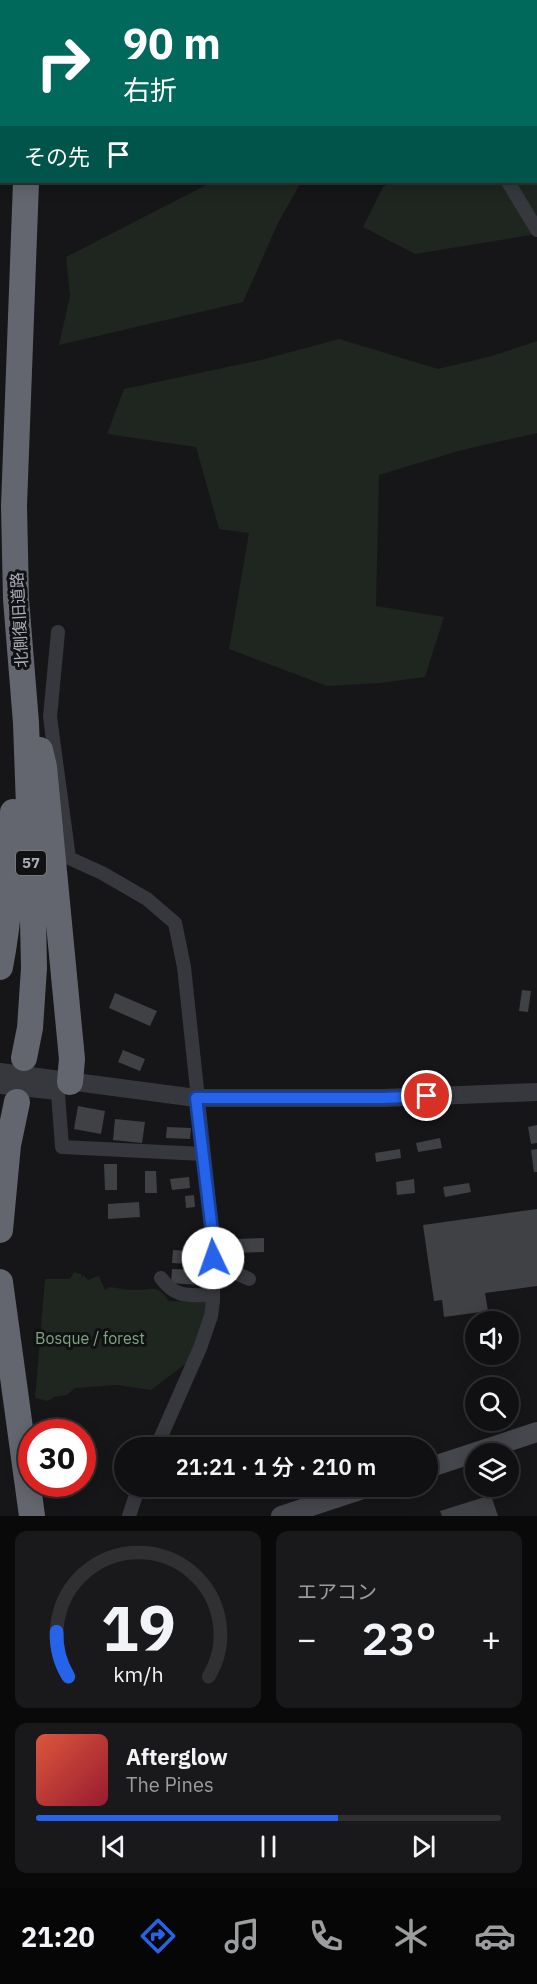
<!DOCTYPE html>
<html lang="ja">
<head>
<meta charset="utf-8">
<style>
	body { margin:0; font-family:"IBM Plex Sans","Noto Sans JP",sans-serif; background:#19191b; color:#f1f3f6; height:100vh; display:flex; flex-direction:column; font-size:22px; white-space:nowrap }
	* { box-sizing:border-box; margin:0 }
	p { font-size:20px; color:#9c9d9f }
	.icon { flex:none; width:33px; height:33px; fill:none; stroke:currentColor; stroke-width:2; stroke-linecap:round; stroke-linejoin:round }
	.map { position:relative; height:1516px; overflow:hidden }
	.side { display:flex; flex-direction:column; gap:15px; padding:15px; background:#09090a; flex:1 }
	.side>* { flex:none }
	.banner { position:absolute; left:0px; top:0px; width:537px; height:183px; box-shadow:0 3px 15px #0003,0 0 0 2px #303032; background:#00695c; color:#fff; overflow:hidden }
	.controls { position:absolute; left:465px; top:1311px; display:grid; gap:12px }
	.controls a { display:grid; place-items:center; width:54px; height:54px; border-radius:50%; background:#101012; box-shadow:0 3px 15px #0003,0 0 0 2px #303032; font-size:30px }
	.speed { position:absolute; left:18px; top:1419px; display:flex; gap:12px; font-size:30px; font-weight:700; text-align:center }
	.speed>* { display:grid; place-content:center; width:78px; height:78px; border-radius:50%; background:#101012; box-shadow:0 3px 15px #0003,0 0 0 2px #303032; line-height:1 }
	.speed .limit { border:9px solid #d22; background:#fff; color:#111 }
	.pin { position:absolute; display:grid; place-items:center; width:51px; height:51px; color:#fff; margin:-26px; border:3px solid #fff; border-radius:50%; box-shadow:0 2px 6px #0007 }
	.me { position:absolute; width:66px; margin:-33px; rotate:357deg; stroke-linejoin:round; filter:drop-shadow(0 0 4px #0008) }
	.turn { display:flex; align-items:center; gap:21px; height:126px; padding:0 24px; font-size:27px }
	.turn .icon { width:78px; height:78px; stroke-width:2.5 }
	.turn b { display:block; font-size:42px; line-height:51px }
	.then { display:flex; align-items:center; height:57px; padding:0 24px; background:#0003; gap:12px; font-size:22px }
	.big { font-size:45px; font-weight:600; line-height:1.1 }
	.side .card { flex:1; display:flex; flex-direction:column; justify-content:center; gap:9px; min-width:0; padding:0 21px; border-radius:12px; background:#19191b }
	.side .dial { align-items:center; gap:0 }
	.dial svg { height:156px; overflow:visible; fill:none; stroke:#303032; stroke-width:7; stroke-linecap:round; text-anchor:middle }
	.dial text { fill:#f1f3f6; stroke:none }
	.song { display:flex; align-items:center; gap:18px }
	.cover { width:72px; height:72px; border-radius:9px; background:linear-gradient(135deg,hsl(10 70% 55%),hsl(350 70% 35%)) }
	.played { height:6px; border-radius:3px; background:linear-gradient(90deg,#2563eb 65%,#303032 65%) }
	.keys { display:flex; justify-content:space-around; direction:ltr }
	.heat { display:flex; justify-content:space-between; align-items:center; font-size:33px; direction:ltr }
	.side .tiles { flex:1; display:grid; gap:15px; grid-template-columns:1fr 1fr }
	.card:last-child { grid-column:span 2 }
	.trip { position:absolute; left:114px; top:1437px; width:324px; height:60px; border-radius:30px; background:#101012; box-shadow:0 3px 15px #0003,0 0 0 2px #303032; font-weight:600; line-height:60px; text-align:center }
	.tab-bar { display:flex; height:96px; justify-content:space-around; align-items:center; background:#060607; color:#9c9d9f }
	.tab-bar .icon { width:42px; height:42px }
	.tab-bar .on { color:#2563eb }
	.tab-bar b { font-size:27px; color:#f1f3f6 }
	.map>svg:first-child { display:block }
	.green { fill:#1e261f }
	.building { fill:#404145 }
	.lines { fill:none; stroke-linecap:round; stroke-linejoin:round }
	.minor { stroke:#37383d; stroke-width:14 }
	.tertiary { stroke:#37383d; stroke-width:18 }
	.secondary { stroke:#45474d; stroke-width:20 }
	.motorway { stroke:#63666e; stroke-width:26 }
	.route-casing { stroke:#184099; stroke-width:15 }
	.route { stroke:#2563eb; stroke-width:10 }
	.labels { text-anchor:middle; stroke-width:6; stroke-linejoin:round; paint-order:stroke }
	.shield { fill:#111113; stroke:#7b7e86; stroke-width:1.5 }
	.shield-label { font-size:15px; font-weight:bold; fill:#a8adb8 }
	.street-label { font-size:16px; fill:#a8adb8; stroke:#111113 }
	.park-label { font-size:16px; fill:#7fa381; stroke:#111113 }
</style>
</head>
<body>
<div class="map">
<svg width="537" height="1516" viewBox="0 0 537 1516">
	<rect width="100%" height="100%" fill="#161618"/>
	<!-- green -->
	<path class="green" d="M537 71V234L415 254 363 227 383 187 391 182H536Z
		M212 182H301L278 223 243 302 59 345 70 296 66 257Z
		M339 339 438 369 492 356 537 341V433L462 450 379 475 376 606 444 617 425 677 380 683 327 686 229 649 249 533 219 529 196 447 107 434 124 389 261 360Z
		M74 1272 81 1274 82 1278 83 1275 88 1280 99 1276 105 1290 110 1287C118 1288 127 1290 135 1290 153 1290 156 1283 169 1301L196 1302 216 1289 192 1359 151 1390 117 1385 75 1388 67 1395 54 1397 48 1401 35 1398 45 1279H70Z"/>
	<!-- building -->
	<path class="building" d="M522 990 531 991 528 1012 519 1011Z
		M115 993 157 1011 150 1026 109 1008Z
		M123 1050 145 1059 140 1071 118 1062Z
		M78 1106 105 1111 101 1134 74 1129Z
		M115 1119 145 1122 142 1143 113 1140Z
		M537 1125V1143L531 1144 528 1127Z
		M167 1127 191 1128 190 1139 166 1138Z
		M440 1138 442 1148 418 1152 416 1143Z
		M400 1149 401 1158 376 1162 375 1153Z
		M537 1149V1172H534L531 1150Z
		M104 1164H117V1190H105Z
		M145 1171H156L157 1193H145Z
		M189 1177 190 1188 172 1190 170 1179Z
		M414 1179 415 1193 397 1195 396 1182Z
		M469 1183 471 1192 445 1197 443 1187Z
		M194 1195 195 1207 186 1208 185 1196Z
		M139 1202 140 1217 108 1219V1204Z
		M537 1209V1286L485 1293 488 1311 444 1317 442 1300 434 1301 423 1225Z
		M264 1238V1252L237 1253V1239Z
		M173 1250 189 1251 188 1264 172 1263Z
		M172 1269 200 1270 199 1285 171 1283Z
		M491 1495 498 1516H442L440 1511Z"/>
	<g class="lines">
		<!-- minor -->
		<path class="minor" d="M171 0 175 2
			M4 2 5 0
			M121 2 123 0
			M0 19 2 13
			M0 91 2 92
			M508 182 537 230
			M58 632 50 717 69 858 102 873 147 899 175 923 184 967 213 1240V1301L211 1316 200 1348 156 1448
			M0 1087 58 1093 62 1147 203 1154
			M213 1240 222 1238 224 1266 227 1269 249 1279
			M161 1278C176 1299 190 1295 213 1295
			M129 1516 139 1486"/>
		<!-- tertiary -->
		<path class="tertiary" d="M0 1072 196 1098H383L537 1092"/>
		<!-- secondary -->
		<path class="secondary" d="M428 1468 537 1432
			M281 1516 372 1486"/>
		<!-- motorway -->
		<path class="motorway" d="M37 2V0
			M40 750 44 767 72 1059 70 1082
			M0 967C10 916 12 864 13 812
			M24 1058 30 1028 34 968 33 919 26 723 16 599 14 506 26 182
			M0 1230 8 1145 17 1102
			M0 1282 32 1516"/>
	</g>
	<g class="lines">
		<!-- route casing -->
		<g class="route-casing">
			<path id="route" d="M213 1258V1240L196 1098H383L427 1096"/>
		</g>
		<!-- route -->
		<use href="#route" class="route"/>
	</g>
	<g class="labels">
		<!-- shield labels -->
		<rect class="shield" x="16" y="851" width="30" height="24" rx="4.5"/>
		<g class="shield-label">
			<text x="31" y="868">57</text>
		</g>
		<!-- street labels -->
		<g class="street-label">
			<text transform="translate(19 620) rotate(-93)" y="6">北側復旧道路</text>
		</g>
		<!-- park labels -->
		<g class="park-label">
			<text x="90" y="1344">Bosque / forest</text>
		</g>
	</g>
</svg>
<div class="controls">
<a><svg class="icon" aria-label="sound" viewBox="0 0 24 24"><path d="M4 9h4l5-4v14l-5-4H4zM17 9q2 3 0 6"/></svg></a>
<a><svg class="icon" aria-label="search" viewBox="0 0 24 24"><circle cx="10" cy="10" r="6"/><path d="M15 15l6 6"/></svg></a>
<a><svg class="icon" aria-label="layers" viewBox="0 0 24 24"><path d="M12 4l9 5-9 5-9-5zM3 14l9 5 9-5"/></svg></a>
</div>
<div class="speed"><div class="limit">30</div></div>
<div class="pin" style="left:427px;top:1096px;background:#d93025"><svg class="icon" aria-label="arrive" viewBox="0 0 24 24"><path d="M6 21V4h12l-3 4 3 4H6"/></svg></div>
<svg class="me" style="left:213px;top:1258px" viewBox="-20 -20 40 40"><circle r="19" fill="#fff"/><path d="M0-13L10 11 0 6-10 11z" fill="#2563eb"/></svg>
<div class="trip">21:21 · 1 分 · 210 m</div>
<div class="banner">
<div class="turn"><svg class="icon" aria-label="right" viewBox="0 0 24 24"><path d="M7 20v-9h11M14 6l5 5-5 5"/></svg><div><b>90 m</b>右折</div></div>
<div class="then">その先<svg class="icon" aria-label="arrive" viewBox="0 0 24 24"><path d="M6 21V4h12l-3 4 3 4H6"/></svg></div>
</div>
</div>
<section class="side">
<div class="tiles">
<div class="card dial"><svg viewBox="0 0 100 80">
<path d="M14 69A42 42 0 1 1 86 69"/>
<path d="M14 69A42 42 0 0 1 8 46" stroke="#2563eb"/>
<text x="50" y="56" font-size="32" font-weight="700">19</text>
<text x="50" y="72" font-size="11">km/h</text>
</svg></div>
<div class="card"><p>エアコン</p>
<div class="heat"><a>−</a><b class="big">23°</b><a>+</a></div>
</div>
<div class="card">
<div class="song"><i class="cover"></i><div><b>Afterglow</b><p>The Pines</p></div></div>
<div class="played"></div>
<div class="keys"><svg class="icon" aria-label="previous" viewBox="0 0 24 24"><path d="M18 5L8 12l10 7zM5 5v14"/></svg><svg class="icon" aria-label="pause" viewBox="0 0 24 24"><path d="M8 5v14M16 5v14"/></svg><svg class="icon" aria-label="next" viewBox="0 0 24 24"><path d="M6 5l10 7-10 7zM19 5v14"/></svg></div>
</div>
</div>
</section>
<nav class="tab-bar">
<b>21:20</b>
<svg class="icon on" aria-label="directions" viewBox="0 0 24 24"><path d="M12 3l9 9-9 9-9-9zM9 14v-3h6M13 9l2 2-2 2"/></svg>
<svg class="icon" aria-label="music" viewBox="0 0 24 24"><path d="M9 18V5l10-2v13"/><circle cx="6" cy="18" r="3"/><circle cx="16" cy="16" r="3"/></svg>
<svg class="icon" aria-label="phone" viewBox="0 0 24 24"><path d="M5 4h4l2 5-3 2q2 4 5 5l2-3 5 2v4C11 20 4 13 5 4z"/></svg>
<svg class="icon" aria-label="climate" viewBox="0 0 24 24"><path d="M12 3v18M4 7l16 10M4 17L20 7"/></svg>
<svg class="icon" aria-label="car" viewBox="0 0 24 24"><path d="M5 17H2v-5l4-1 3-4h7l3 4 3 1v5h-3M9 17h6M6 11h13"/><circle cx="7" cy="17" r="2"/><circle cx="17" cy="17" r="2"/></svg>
</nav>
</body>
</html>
